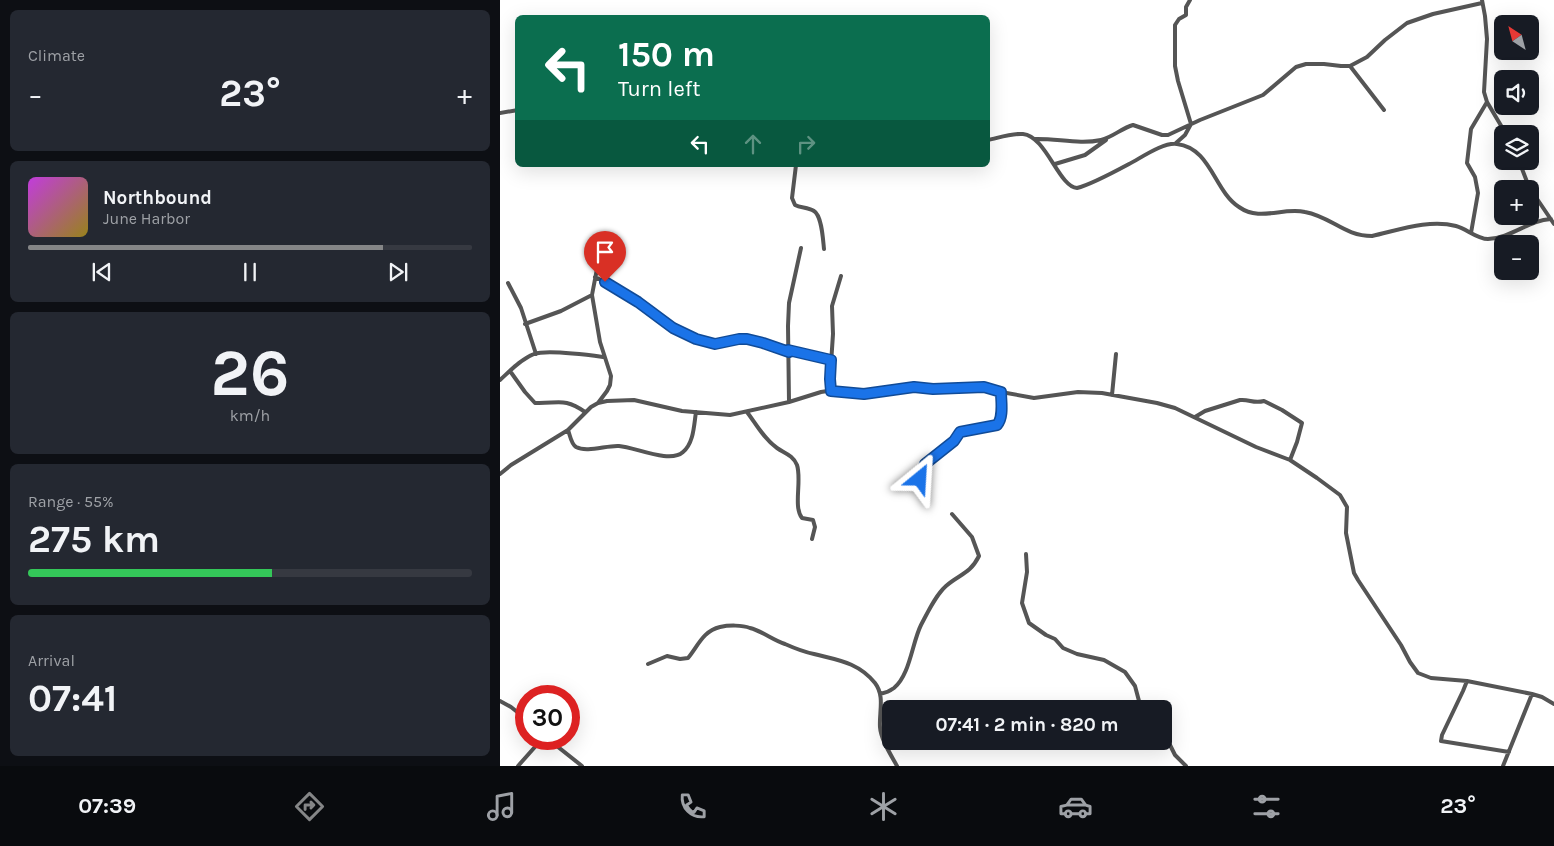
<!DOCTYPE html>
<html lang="en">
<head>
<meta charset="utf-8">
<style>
	body { margin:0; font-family:Karla,sans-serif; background:#242831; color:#f1f3f6; height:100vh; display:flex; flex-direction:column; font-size:19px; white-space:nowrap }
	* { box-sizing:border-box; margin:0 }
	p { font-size:16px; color:#9ea1a6 }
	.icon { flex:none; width:28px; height:28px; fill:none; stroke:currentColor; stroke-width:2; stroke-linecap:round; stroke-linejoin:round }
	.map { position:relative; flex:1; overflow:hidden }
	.panel { display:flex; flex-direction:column; gap:10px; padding:10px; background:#0d0f14; width:500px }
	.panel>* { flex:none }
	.banner { position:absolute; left:15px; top:15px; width:475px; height:152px; border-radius:8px; box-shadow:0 5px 20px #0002; background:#0b6e4f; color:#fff; overflow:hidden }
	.needle { width:32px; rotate:324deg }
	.tools { position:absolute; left:994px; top:15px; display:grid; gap:10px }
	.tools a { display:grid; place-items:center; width:45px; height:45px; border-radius:8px; background:#171b24; box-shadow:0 5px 20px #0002; font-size:25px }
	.speed { position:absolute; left:15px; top:685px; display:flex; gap:10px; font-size:25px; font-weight:700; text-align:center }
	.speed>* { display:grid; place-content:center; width:65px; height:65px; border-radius:50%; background:#171b24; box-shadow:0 5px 20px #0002; line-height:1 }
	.speed .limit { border:8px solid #d22; background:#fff; color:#111 }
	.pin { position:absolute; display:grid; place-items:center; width:42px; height:42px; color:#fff; margin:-51px -21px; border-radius:50% 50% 50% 0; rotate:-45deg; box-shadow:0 0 5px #0007 }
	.pin .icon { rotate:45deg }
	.me { position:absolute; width:55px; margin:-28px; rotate:27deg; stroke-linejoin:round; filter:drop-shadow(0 0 4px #0008) }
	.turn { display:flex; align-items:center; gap:18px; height:105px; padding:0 20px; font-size:22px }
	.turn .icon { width:65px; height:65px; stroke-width:2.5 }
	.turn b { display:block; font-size:35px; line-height:42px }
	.lanes { display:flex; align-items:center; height:48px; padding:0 20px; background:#0003; justify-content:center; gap:25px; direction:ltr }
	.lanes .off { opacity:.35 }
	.big { font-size:38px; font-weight:700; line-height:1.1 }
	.panel .widget { flex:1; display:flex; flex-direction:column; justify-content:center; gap:8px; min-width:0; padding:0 18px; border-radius:8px; background:#242831 }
	.panel .dial { align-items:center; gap:0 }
	.dial b { font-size:65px; line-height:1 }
	.song { display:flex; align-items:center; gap:15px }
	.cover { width:60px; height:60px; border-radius:8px; background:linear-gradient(135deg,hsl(290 70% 55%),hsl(50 70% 35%)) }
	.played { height:5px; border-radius:2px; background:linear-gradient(90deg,#858687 80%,#363941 80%) }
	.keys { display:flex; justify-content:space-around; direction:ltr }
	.heat { display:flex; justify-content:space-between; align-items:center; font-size:28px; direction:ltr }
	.charge { height:8px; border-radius:4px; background:linear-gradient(90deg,#34c759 55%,#363941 0) }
	.trip { position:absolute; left:382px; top:700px; width:290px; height:50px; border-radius:8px; background:#171b24; box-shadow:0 5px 20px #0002; font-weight:700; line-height:50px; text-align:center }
	.tabs { display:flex; height:80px; justify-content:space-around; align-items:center; background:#090b0e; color:#9ea1a6 }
	.tabs .icon { width:35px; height:35px }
	.tabs .on { color:#858687 }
	.tabs b { font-size:22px; color:#f1f3f6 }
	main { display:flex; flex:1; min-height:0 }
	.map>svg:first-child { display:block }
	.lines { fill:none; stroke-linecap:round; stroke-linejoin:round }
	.street { stroke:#555; stroke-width:4 }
	.route-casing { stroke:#114b97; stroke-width:12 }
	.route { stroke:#1a73e8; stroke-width:9 }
</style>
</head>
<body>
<main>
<section class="panel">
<div class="widget"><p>Climate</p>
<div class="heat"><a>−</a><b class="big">23°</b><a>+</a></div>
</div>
<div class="widget">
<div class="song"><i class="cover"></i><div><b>Northbound</b><p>June Harbor</p></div></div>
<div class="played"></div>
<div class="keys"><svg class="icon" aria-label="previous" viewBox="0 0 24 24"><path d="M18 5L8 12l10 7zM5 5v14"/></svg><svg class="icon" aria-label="pause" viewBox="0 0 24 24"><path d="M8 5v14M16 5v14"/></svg><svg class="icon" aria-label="next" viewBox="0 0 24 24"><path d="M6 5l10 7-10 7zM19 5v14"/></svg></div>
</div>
<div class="widget dial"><b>26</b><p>km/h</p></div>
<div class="widget"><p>Range · 55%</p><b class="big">275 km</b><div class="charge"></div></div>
<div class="widget"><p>Arrival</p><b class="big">07:41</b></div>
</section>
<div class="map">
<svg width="1054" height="766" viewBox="0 0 1054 766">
	<rect width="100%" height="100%" fill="#fff"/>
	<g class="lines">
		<!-- street -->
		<path class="street" d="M982 0 985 16 987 39 984 92 987 102 1006 134
			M850 66 884 110
			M0 113 18 110
			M534 139C556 138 579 145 601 140 613 137 622 128 633 125L662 135H668L700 120 763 95 796 67 806 64H824L841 66H850L867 57 885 40 907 23 933 14 982 3
			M488 140C498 138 511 133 523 134 546 136 559 187 577 188 590 185 616 171 629 164 641 158 663 142 677 144 711 148 714 191 739 207 760 222 782 207 805 212 832 217 844 236 872 236 899 230 929 219 956 226 967 229 977 239 988 239 1011 238 1029 220 1051 219
			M676 143 685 135 691 124 678 81 675 66V25L679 19 686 15V7L690 0
			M1019 161 1029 187 1054 224
			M555 164 585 155 606 140
			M296 165 292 198 295 205C301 208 308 207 314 211 322 216 323 240 324 249
			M971 233 978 193 975 177 967 163 971 129 987 102
			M95 277 115 287 138 302 173 328 196 339 215 344 239 339H247L263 343 289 352
			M8 283 21 308 36 354
			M25 324 61 311 92 295
			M288 350 331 360
			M10 371 25 392 35 403C58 404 64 397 85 412
			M0 380C10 371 21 359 34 354 46 350 88 355 103 357
			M331 391 330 379 333 334 332 306 341 276
			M612 395 616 354
			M289 402 288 326 289 303 301 248
			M98 403 107 391 110 385 111 376 100 342 92 295 100 253
			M247 412C256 424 264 439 277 448 284 453 293 455 297 465 302 480 293 507 302 518L313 520 315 527 312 539
			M695 417 705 411 740 400C750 399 753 404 764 401L782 410 802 423 797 442 790 460
			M68 430C70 435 71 444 76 447 87 453 107 445 119 446 135 447 170 464 183 452 194 443 194 424 196 412
			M0 474 11 465 68 430 91 407 98 403 107 401 134 400 182 411 230 415 289 402 321 392 334 390 364 393 414 387 433 389 484 387 501 392 534 398 578 392 602 393 657 403 675 408 756 447 790 460 817 478 840 495 847 507 846 533 854 573 858 580 901 645 910 662 918 673 931 678 967 681 1032 694 1042 697 1054 704
			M420 479 425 464 454 441 460 432 497 425C504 417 501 402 501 392
			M526 554 527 572 522 603 529 623 546 635 555 639 563 648 577 654 604 660 625 672 635 686 639 701 645 709
			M148 664 167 656 180 659 188 658C198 646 203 631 220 627 229 625 242 625 250 628 262 631 273 640 285 644 294 648 304 652 314 654 337 660 358 662 375 683 385 696 379 712 380 727 381 740 391 755 397 766
			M967 681 963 691 942 735 941 741 1009 752
			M380 694C385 693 390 691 394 688 410 675 412 643 421 625 428 612 435 596 446 586 460 574 470 574 479 556L472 537 452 514
			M0 701 11 707 26 719
			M664 733 675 755 686 766
			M48 739 82 766
			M18 766 42 739
			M1003 766 1032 694"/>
	</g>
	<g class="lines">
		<!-- route casing -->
		<g class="route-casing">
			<path id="route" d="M105 282 138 302 173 328 196 339 215 344 239 339H247L263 343 289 352 288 350 331 360 330 379 331 391 364 394 414 387 433 389 484 387 501 392C501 402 504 417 497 425L460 432 454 441 425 464 420 479"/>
		</g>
		<!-- route -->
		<use href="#route" class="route"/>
	</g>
</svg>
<div class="tools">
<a><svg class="needle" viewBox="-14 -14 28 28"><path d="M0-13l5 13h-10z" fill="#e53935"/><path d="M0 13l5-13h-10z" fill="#9ea1a6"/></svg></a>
<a><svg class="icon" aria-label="sound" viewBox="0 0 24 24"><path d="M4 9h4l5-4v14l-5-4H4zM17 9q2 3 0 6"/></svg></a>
<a><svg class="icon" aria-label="layers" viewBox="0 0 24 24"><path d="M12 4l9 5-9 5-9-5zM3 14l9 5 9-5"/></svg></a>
<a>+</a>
<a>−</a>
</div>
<div class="speed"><div class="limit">30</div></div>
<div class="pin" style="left:105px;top:282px;background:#d93025"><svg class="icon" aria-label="arrive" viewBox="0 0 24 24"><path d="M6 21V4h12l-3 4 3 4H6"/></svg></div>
<svg class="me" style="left:420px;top:479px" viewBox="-20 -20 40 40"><path d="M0-17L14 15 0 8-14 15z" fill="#1a73e8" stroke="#fff" stroke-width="4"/></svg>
<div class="trip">07:41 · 2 min · 820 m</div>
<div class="banner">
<div class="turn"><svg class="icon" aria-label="left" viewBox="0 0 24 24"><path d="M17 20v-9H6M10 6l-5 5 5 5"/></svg><div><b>150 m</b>Turn left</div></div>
<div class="lanes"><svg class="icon" aria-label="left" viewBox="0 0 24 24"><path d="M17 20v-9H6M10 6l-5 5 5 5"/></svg><svg class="icon off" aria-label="ahead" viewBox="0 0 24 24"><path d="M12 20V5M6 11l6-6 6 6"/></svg><svg class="icon off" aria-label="right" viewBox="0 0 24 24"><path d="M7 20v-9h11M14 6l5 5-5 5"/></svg></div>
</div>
</div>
</main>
<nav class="tabs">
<b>07:39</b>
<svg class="icon on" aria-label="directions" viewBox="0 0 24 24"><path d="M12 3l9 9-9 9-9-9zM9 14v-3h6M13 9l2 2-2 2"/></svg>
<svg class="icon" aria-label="music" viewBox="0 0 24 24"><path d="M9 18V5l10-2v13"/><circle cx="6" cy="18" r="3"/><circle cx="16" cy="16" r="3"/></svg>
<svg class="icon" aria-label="phone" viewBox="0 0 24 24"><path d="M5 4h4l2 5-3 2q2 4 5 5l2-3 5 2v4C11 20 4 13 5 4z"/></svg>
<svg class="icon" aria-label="climate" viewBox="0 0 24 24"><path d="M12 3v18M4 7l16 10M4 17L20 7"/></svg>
<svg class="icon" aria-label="car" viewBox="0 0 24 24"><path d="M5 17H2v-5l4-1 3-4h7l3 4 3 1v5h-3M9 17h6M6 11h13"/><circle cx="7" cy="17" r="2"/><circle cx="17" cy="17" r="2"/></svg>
<svg class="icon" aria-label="filters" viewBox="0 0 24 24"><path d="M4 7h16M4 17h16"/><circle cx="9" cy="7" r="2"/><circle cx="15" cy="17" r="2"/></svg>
<b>23°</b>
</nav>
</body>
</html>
